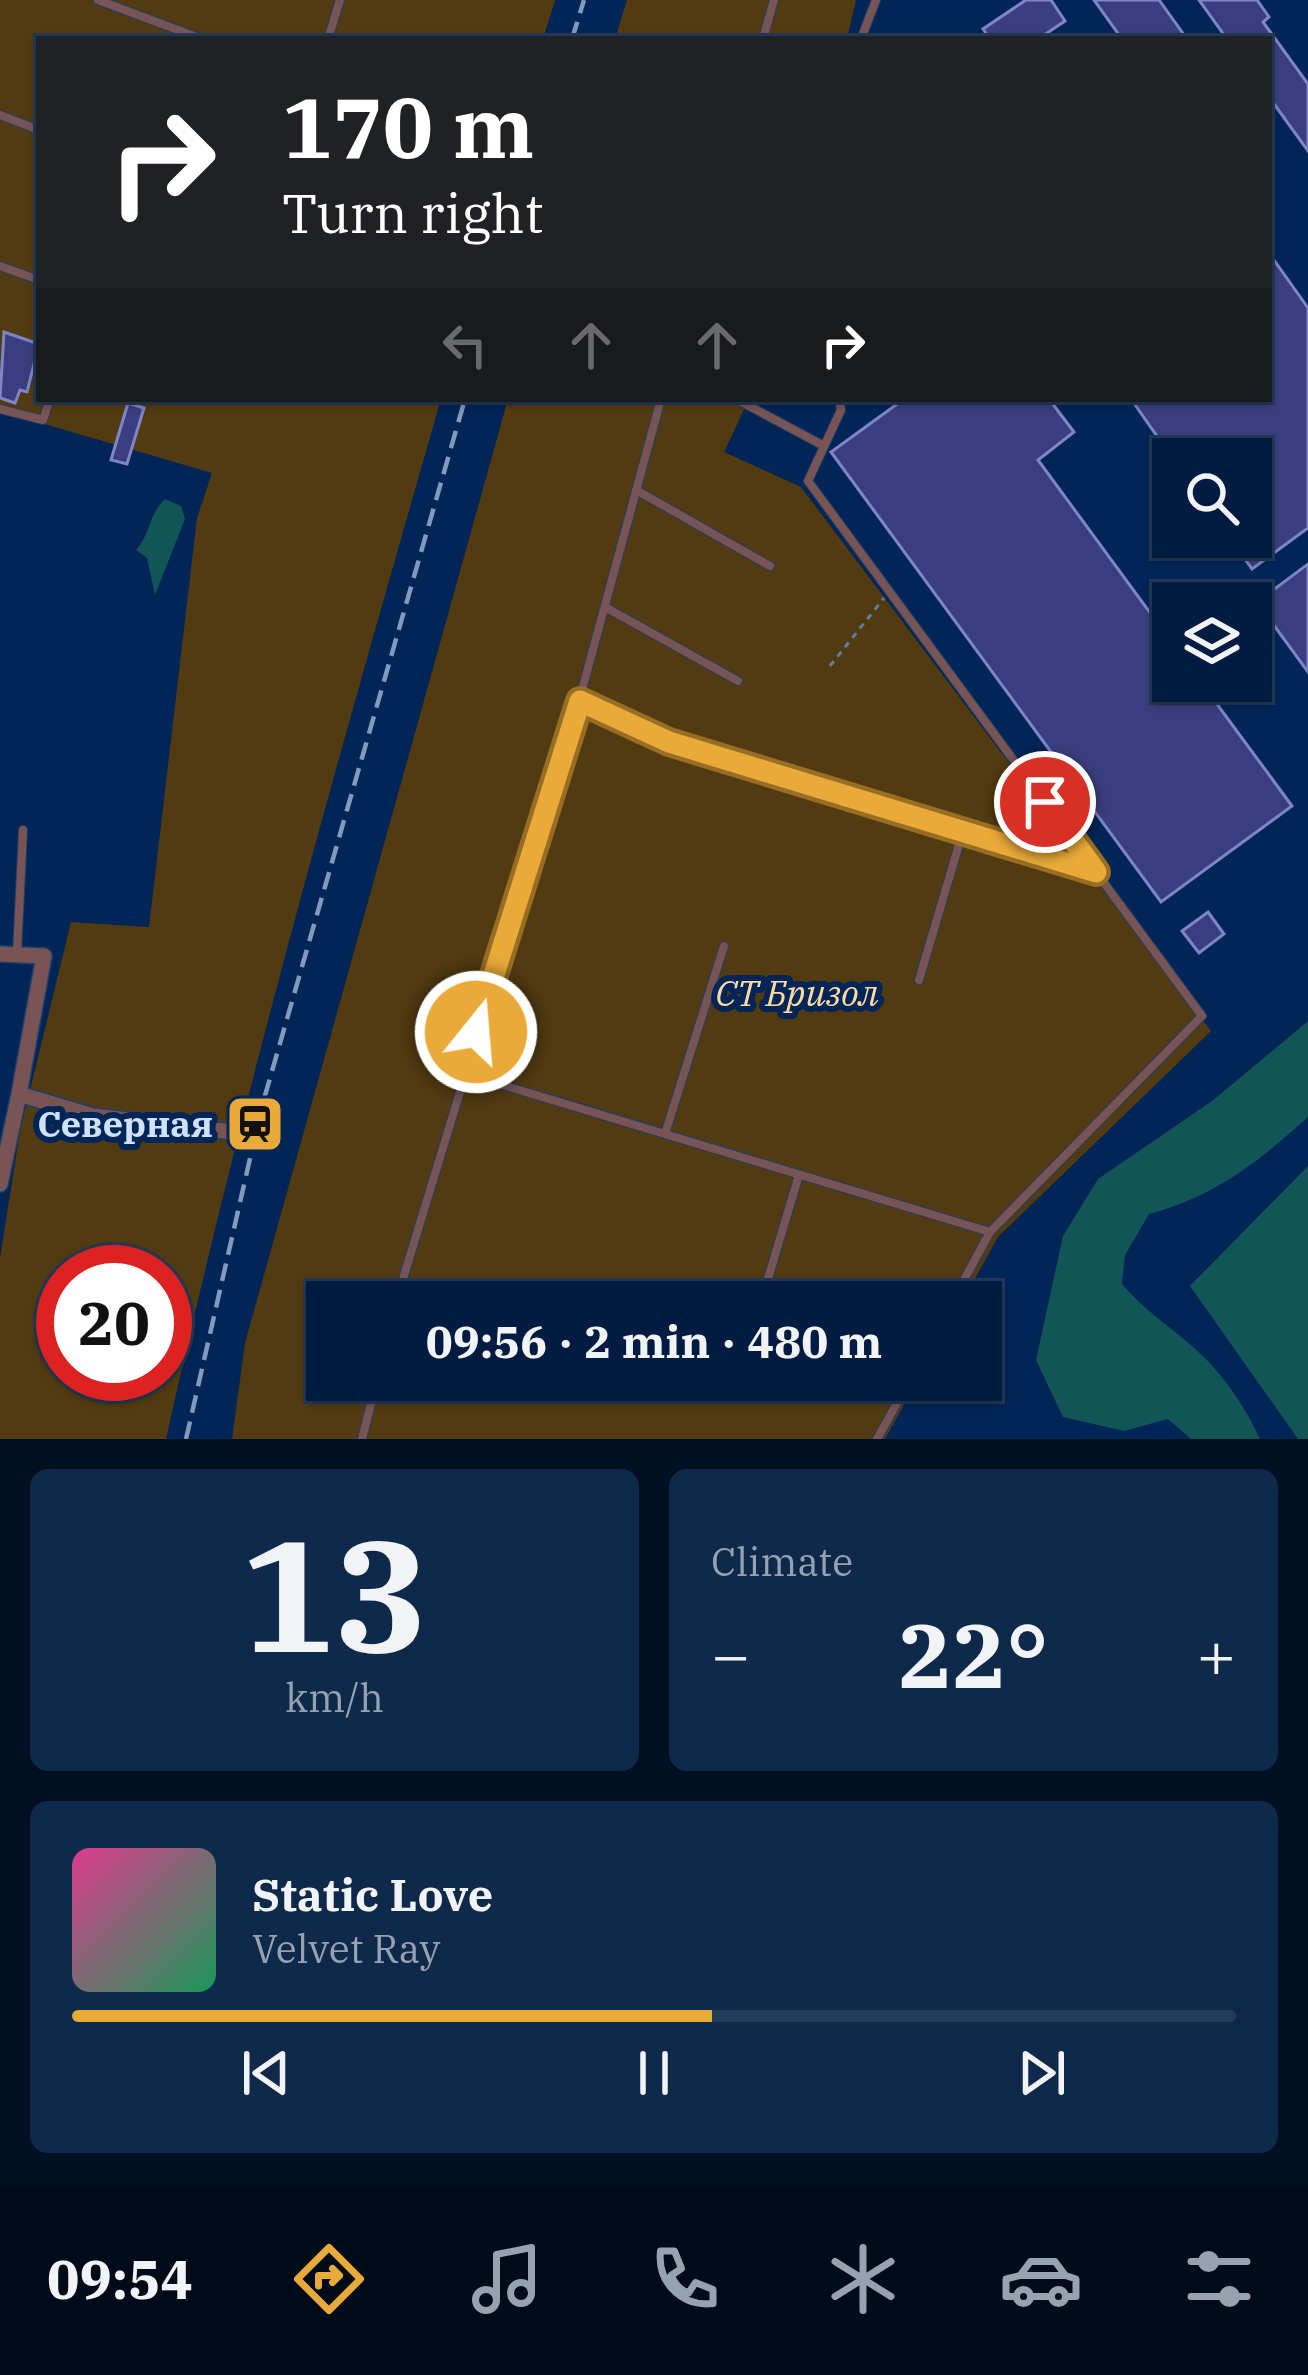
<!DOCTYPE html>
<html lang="en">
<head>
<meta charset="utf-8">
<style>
	body { margin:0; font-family:"IBM Plex Serif",serif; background:#0f294b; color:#f1f3f6; height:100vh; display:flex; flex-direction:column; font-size:45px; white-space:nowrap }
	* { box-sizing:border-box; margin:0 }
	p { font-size:39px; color:#96a1b1 }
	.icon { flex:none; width:66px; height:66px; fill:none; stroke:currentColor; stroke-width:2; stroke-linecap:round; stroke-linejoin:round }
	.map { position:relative; height:1439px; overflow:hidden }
	.panel { display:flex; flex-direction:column; gap:30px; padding:30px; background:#010f23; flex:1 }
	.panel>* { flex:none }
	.top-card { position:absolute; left:36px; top:36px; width:1236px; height:366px; border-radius:0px; box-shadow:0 3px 9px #0004,0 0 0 3px #233a59; background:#202124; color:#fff; overflow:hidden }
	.controls { position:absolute; left:1152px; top:438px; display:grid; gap:24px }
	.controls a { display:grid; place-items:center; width:120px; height:120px; border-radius:0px; background:#011c40; box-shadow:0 3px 9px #0004,0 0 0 3px #233a59; font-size:60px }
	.speed { position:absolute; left:36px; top:1245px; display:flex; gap:24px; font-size:60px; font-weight:700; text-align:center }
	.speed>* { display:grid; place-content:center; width:156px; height:156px; border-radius:50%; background:#011c40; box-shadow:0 3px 9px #0004,0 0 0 3px #233a59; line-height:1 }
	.speed .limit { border:18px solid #d22; background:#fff; color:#111 }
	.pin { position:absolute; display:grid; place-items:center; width:102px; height:102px; color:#fff; margin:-51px; border:6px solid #fff; border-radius:50%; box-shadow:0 3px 12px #0007 }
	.me { position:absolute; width:132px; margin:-66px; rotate:17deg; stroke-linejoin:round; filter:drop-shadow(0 0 9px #0008) }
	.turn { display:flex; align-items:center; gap:42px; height:252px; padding:0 48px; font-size:54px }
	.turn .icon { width:156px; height:156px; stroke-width:2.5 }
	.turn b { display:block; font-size:84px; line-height:102px }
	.lanes { display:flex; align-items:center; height:114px; padding:0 48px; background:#0003; justify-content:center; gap:60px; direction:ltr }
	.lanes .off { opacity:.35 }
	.big { font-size:90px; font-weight:800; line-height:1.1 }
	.panel .widget { flex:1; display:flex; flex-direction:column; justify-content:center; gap:18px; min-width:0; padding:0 42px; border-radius:18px; background:#0f294b }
	.panel .dial { align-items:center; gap:0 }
	.dial b { font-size:156px; line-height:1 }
	.song { display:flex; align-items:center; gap:36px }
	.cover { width:144px; height:144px; border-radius:18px; background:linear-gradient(135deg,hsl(330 70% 55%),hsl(150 70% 35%)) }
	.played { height:12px; border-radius:6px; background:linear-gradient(90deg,#eaaa39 55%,#233a59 55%) }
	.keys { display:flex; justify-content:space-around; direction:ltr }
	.heat { display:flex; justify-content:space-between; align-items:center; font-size:66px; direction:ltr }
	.panel .tiles { flex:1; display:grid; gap:30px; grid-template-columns:1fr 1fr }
	.widget:last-child { grid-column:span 2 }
	.trip { position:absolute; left:306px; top:1281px; width:696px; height:120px; border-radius:0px; background:#011c40; box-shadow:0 3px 9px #0004,0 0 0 3px #233a59; font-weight:800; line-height:120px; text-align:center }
	.dock { display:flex; height:192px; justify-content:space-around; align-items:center; background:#000b1a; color:#96a1b1 }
	.dock .icon { width:84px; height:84px }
	.dock .active { color:#eaaa39 }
	.dock b { font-size:54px; color:#f1f3f6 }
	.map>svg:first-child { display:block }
	.green { fill:#533b11; fill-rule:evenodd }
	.water { fill:#115556 }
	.building { fill:#3a3e7e; stroke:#7e86c7; stroke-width:3 }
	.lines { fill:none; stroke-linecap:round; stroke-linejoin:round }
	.service-casing { stroke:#1e3f6d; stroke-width:10 }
	.minor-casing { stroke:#1e3f6d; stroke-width:18 }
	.path { stroke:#627da3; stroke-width:3; stroke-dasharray:6 6; stroke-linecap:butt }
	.service { stroke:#785455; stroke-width:8 }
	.minor { stroke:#785455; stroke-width:15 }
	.rail { stroke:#829abc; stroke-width:4.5; stroke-dasharray:18 9; stroke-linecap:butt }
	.route-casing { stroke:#986e25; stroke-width:30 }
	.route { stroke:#eaaa39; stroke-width:21 }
	.labels { text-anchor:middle; stroke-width:12; stroke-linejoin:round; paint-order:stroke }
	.park-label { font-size:36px; font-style:italic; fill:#fed9a2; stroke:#012556 }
	.poi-label { font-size:36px; font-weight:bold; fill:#d0e1fa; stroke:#012556; text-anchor:end }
</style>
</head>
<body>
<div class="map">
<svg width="1308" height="1439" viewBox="0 0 1308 1439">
	<rect width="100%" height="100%" fill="#012556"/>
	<!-- green -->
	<path class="green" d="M0 0H555L543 39H39V399H441C342 744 244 1088 166 1439H0V1258L20 1131 71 922 149 927 197 518 212 473 0 411ZM63 1272H165V1374H63Z
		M627 0H856L847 39H615Z
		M508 399H749L724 452 801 487 1211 1031 998 1237 962 1302H327V1380H918L885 1439H232L245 1343Z"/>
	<!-- water -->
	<path class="water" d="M165 499 181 506 185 519 155 595 147 558 136 550C151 533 148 515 165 499Z
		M1308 1021V1117C1257 1163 1215 1196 1149 1214L1125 1255 1122 1284C1144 1310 1168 1325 1193 1347 1221 1371 1245 1406 1260 1439H1191L1168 1419 1124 1431 1063 1417 1036 1360 1063 1236 1098 1179 1212 1101Z
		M1308 1166V1439H1298L1190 1286Z"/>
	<!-- building -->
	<path class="building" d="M1026 0H1051L1065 21 1038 39H990L983 29Z
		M1094 0H1159L1187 39H1122Z
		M1199 0H1257L1269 17 1263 22 1308 84V151L1269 97V39H1227Z
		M1269 253 1308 308V528L1252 569 1229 537H1251V459H1173L1131 399H1269Z
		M4 332 39 344 27 392 20 390 15 403 0 398Z
		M904 399H1049L1074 432 1038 460 1173 644V681H1200L1292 806 1161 902 831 452Z
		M128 403 144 408 127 464 111 460Z
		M1308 564V672L1257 602Z
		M1208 912 1224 934 1199 953 1182 931Z"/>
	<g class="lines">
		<!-- service casing -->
		<g class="service-casing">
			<path id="service" d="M98 0 202 39
				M328 39 340 0
				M763 39 774 0
				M861 39 876 0
				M0 115 39 130
				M0 266 39 280
				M736 399 824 446
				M839 399 841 410 808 481 1202 1016 990 1232 952 1302
				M0 409 43 420 50 399
				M636 490 770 566
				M605 607 738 681
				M580 701 669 742 1095 872
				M17 953 23 830
				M919 980 963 831
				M463 1073 990 1232
				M665 1134 724 946
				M396 1302 579 701 661 399
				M761 1302 799 1175
				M362 1439 377 1380
				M877 1439 910 1380"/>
		</g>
		<!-- minor casing -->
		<g class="minor-casing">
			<path id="minor" d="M0 954 44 956 19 1094 93 1116 233 1132
				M0 1184 19 1094"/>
		</g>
		<!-- path -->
		<path class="path" d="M830 666 884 598"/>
		<!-- service -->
		<use href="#service" class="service"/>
		<!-- minor -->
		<use href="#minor" class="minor"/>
		<!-- rail -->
		<path class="rail" d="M572 39 584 0
			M186 1439 262 1106 465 399"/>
	</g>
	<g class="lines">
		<!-- route casing -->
		<g class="route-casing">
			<path id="route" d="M476 1032 580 701 669 742 1096 872 1045 802"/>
		</g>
		<!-- route -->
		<use href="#route" class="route"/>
	</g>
	<!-- icons -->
	<defs>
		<g id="station-square" transform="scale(3)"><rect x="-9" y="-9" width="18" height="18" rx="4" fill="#eaaa39" stroke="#012556"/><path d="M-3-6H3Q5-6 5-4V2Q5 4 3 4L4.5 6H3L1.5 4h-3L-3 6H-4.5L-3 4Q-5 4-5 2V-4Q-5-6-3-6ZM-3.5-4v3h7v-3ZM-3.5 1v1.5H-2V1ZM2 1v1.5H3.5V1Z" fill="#111"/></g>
	</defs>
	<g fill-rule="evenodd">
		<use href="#station-square" x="255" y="1124"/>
	</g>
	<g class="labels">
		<!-- park labels -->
		<g class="park-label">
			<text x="797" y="1006">СТ Бризол</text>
		</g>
		<!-- poi labels -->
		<g class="poi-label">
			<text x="213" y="1137">Северная</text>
		</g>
	</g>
</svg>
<div class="controls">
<a><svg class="icon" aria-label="search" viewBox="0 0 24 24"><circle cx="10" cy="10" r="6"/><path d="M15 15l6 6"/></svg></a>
<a><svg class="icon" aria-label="layers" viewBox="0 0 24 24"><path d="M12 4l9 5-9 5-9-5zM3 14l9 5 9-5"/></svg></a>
</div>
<div class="speed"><div class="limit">20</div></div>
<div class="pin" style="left:1045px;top:802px;background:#d93025"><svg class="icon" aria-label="arrive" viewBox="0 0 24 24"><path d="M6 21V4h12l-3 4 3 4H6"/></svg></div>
<svg class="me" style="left:476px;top:1032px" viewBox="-20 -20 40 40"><circle r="17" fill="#eaaa39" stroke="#fff" stroke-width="3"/><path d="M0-11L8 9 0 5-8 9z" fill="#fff"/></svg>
<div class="trip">09:56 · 2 min · 480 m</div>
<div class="top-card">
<div class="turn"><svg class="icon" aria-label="right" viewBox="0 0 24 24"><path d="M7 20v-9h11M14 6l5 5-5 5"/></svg><div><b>170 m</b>Turn right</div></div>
<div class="lanes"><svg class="icon off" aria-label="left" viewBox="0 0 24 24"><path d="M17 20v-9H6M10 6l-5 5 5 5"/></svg><svg class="icon off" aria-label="ahead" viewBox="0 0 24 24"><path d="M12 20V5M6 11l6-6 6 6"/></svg><svg class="icon off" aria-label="ahead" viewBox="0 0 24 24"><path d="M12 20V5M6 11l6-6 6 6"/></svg><svg class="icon" aria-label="right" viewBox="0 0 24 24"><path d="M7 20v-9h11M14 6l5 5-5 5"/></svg></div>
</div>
</div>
<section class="panel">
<div class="tiles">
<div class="widget dial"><b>13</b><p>km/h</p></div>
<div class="widget"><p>Climate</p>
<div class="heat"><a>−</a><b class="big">22°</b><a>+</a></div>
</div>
<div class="widget">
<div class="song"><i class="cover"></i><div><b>Static Love</b><p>Velvet Ray</p></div></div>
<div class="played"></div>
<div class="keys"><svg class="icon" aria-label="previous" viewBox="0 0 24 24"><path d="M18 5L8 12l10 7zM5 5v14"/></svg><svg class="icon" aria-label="pause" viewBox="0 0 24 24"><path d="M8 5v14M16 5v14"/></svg><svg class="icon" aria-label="next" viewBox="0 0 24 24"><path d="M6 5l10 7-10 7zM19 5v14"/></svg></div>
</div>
</div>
</section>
<nav class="dock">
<b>09:54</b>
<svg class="icon active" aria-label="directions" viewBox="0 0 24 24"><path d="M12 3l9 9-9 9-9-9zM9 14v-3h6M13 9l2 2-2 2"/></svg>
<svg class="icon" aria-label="music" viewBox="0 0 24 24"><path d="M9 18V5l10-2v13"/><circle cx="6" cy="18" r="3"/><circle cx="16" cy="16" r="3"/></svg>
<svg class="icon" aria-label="phone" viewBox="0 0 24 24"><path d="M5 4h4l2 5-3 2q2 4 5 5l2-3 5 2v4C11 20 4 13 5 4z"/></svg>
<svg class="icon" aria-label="climate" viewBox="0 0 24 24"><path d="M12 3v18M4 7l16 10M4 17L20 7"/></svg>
<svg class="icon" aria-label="car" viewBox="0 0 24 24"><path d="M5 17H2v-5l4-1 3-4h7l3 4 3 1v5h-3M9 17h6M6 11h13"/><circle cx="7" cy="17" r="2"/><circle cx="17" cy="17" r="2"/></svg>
<svg class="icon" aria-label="filters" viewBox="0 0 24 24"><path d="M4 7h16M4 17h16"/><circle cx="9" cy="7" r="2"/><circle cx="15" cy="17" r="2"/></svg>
</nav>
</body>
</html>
